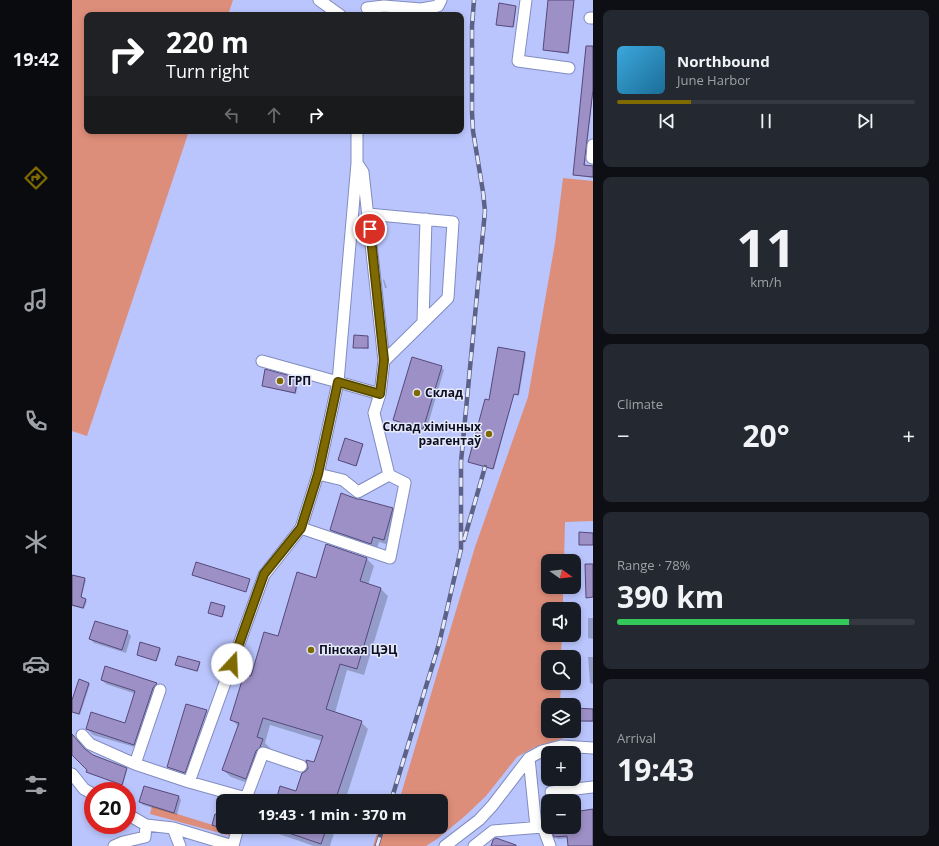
<!DOCTYPE html>
<html lang="en">
<head>
<meta charset="utf-8">
<style>
	body { margin:0; font-family:"Open Sans",sans-serif; background:#242831; color:#f1f3f6; height:100vh; display:flex; flex-direction:column; font-size:15px; white-space:nowrap }
	* { box-sizing:border-box; margin:0 }
	p { font-size:13px; color:#9ea1a6 }
	.icon { flex:none; width:22px; height:22px; fill:none; stroke:currentColor; stroke-width:2; stroke-linecap:round; stroke-linejoin:round }
	.map { position:relative; flex:1; overflow:hidden }
	.drawer { display:flex; flex-direction:column; gap:10px; padding:10px; background:#0d0f14; width:346px }
	.drawer>* { flex:none }
	.top-card { position:absolute; left:12px; top:12px; width:380px; height:122px; border-radius:8px; box-shadow:0 2px 6px #0003; background:#202124; color:#fff; overflow:hidden }
	.needle { width:26px; rotate:104deg }
	.controls { position:absolute; left:469px; top:554px; display:grid; gap:8px }
	.controls a { display:grid; place-items:center; width:40px; height:40px; border-radius:8px; background:#171b24; box-shadow:0 2px 6px #0003; font-size:20px }
	.speed { position:absolute; left:12px; top:782px; display:flex; gap:8px; font-size:20px; font-weight:700; text-align:center }
	.speed>* { display:grid; place-content:center; width:52px; height:52px; border-radius:50%; background:#171b24; box-shadow:0 2px 6px #0003; line-height:1 }
	.speed .limit { border:6px solid #d22; background:#fff; color:#111 }
	.pin { position:absolute; display:grid; place-items:center; width:34px; height:34px; color:#fff; margin:-17px; border:2px solid #fff; border-radius:50%; box-shadow:0 1px 4px #0007 }
	.me { position:absolute; width:44px; margin:-22px; rotate:20deg; stroke-linejoin:round; filter:drop-shadow(0 0 3px #0008) }
	.turn { display:flex; align-items:center; gap:14px; height:84px; padding:0 16px; font-size:18px }
	.turn .icon { width:52px; height:52px; stroke-width:2.5 }
	.turn b { display:block; font-size:28px; line-height:34px }
	.lanes { display:flex; align-items:center; height:38px; padding:0 16px; background:#0003; justify-content:center; gap:20px; direction:ltr }
	.lanes .off { opacity:.35 }
	.big { font-size:30px; font-weight:700; line-height:1.1 }
	.drawer .card { flex:1; display:flex; flex-direction:column; justify-content:center; gap:6px; min-width:0; padding:0 14px; border-radius:8px; background:#242831 }
	.drawer .dial { align-items:center; gap:0 }
	.dial b { font-size:52px; line-height:1 }
	.song { display:flex; align-items:center; gap:12px }
	.cover { width:48px; height:48px; border-radius:6px; background:linear-gradient(135deg,hsl(200 70% 55%),hsl(200 70% 35%)) }
	.played { height:4px; border-radius:2px; background:linear-gradient(90deg,#7e6a01 25%,#363941 25%) }
	.keys { display:flex; justify-content:space-around; direction:ltr }
	.heat { display:flex; justify-content:space-between; align-items:center; font-size:22px; direction:ltr }
	.charge { height:6px; border-radius:3px; background:linear-gradient(90deg,#34c759 78%,#363941 0) }
	.trip { position:absolute; left:144px; top:794px; width:232px; height:40px; border-radius:8px; background:#171b24; box-shadow:0 2px 6px #0003; font-weight:700; line-height:40px; text-align:center }
	main { display:flex; flex:1; min-height:0 }
	.menu { display:flex; flex-direction:column; width:72px; justify-content:space-around; align-items:center; background:#090b0e; color:#9ea1a6 }
	.menu .icon { width:28px; height:28px }
	.menu .current { color:#7e6a01 }
	.menu b { font-size:18px; color:#f1f3f6 }
	.map>svg:first-child { display:block }
	.green { fill:#dd8e7a }
	.shadow { fill:#0003 }
	.building { fill:#9d90c6; stroke:#564979 }
	.lines { fill:none; stroke-linecap:round; stroke-linejoin:round }
	.minor-casing { stroke:#818cc0; stroke-width:13 }
	.minor { stroke:#fff; stroke-width:11 }
	.rail-casing { stroke:#5c6286; stroke-width:4.5 }
	.rail { stroke:#e5e9fa; stroke-width:3; stroke-dasharray:9; stroke-linecap:butt }
	.route-casing { stroke:#524501; stroke-width:10 }
	.route { stroke:#7e6a01; stroke-width:7 }
	.poi-dot { fill:#7e6a01; stroke:#e5e9fa; stroke-width:1.5 }
	.labels { text-anchor:middle; stroke-width:3; stroke-linejoin:round; paint-order:stroke }
	.poi-label { font-size:12px; font-weight:bold; fill:#0b0d20; stroke:#e5e9fa; text-anchor:start }
</style>
</head>
<body>
<main>
<nav class="menu">
<b>19:42</b>
<svg class="icon current" aria-label="directions" viewBox="0 0 24 24"><path d="M12 3l9 9-9 9-9-9zM9 14v-3h6M13 9l2 2-2 2"/></svg>
<svg class="icon" aria-label="music" viewBox="0 0 24 24"><path d="M9 18V5l10-2v13"/><circle cx="6" cy="18" r="3"/><circle cx="16" cy="16" r="3"/></svg>
<svg class="icon" aria-label="phone" viewBox="0 0 24 24"><path d="M5 4h4l2 5-3 2q2 4 5 5l2-3 5 2v4C11 20 4 13 5 4z"/></svg>
<svg class="icon" aria-label="climate" viewBox="0 0 24 24"><path d="M12 3v18M4 7l16 10M4 17L20 7"/></svg>
<svg class="icon" aria-label="car" viewBox="0 0 24 24"><path d="M5 17H2v-5l4-1 3-4h7l3 4 3 1v5h-3M9 17h6M6 11h13"/><circle cx="7" cy="17" r="2"/><circle cx="17" cy="17" r="2"/></svg>
<svg class="icon" aria-label="filters" viewBox="0 0 24 24"><path d="M4 7h16M4 17h16"/><circle cx="9" cy="7" r="2"/><circle cx="15" cy="17" r="2"/></svg>
</nav>
<div class="map">
<svg width="521" height="846" viewBox="0 0 521 846">
	<rect width="100%" height="100%" fill="#bac5fd"/>
	<!-- green -->
	<path class="green" d="M0 0H161L156 15H15V131H117L15 436 0 431Z
		M491 178 521 181V521L493 522 492 561H476V587H491V609H476V635H490L489 657H476V683H489L488 705H476V731H491L492 738 461 748 445 757 414 796 393 816 365 839 354 846H301L307 827H369V801H327L403 547 456 397 483 243Z
		M80 806 163 832 159 836 78 814Z"/>
	<!-- shadow -->
	<path class="shadow" d="M477 0H491L502 2 497 54 472 50Z
		M443 7 444 8 442 27 426 25Z
		M521 47V91L513 166 521 167V178L502 175Z
		M312 279 315 288H313L311 280Z
		M296 337 297 349 282 347Z
		M427 348 454 354 447 395 442 394 422 469 397 462 417 402Z
		M369 367 372 370 354 431 325 422 322 420Z
		M194 370 226 379 227 380 224 394 192 386Z
		M290 444 291 445 285 466 267 460Z
		M285 500 320 509 326 514 317 545 307 542 305 549 265 536 259 530Z
		M295 559 302 566 296 585 309 589 316 596 292 675 275 670 263 713 289 722 296 729 273 801H205L225 793 243 764 250 741 198 725 193 743 198 748 181 785 159 777 151 770 167 727 160 720 180 677 244 579Z
		M0 576 14 580 9 598 15 601 12 609 0 606Z
		M152 607 153 608 151 617 137 613Z
		M516 618H521V639L516 638Z
		M55 632 59 636 54 653 22 643 18 639Z
		M88 648 89 649 85 661 66 655Z
		M516 657H521V684L518 683Z
		M127 663 128 664 126 672 105 665Z
		M30 680 84 683 88 687 66 748 21 735 15 729 54 724 64 694 34 684Z
		M7 681 18 684 8 715 0 712V703Z
		M502 709 521 710V722L502 721Z
		M134 711 135 712 114 774 97 768 96 767Z
		M0 736 21 756 54 769 55 770 51 785 16 773V770L0 754Z
		M73 787 107 797 109 800 105 815 71 805 68 802Z
		M521 810V846H497L496 838 486 839 483 836 480 827H502V813Z
		M151 817V827H160L159 831 141 825Z
		M197 827H264L258 846H242L204 833Z"/>
	<!-- building -->
	<path class="building" d="M476 0H502L496 53 471 50Z
		M427 3 444 6 441 27 424 25Z
		M514 46H521V90L512 165 521 166V177L501 175Z
		M282 335 296 336V348H281Z
		M426 347 453 352 446 395 442 394 421 469 396 462 413 399 417 400Z
		M340 357 370 366 351 429 321 420Z
		M193 369 226 378 223 393 190 386Z
		M273 438 291 444 284 466 266 460Z
		M269 493 285 499H288L321 508 312 540 301 537 299 544 258 530Z
		M507 532 521 533V545H507Z
		M254 544 295 558 288 581 309 588 285 669 268 664 254 709 290 721 263 801H204L208 786 224 791 230 773 234 771 236 768 234 760 242 762 251 736 191 718 185 737 191 739 188 747 184 751 174 779 150 770 167 723 158 720 172 674 179 676 192 632 206 636 225 572 244 578Z
		M124 562 178 579 174 592 120 575Z
		M513 564H521V597L514 598Z
		M0 575 13 578 9 597 14 599 11 608 0 605Z
		M139 602 153 606 150 617 136 613Z
		M23 621 56 631 50 650 17 639Z
		M68 642 88 648 84 661 65 655Z
		M106 656 128 662 125 671 103 665Z
		M33 666 85 683 81 688 62 745 14 729 19 712 53 723 63 691 29 680Z
		M7 679 17 683 7 714 0 712V700Z
		M114 704 135 710 113 773 95 767Z
		M502 708 521 709V721H502Z
		M0 734 13 749 21 755 55 768 50 785 14 772 15 770 0 755Z
		M72 786 107 796 102 813 67 802Z
		M521 809V846H496L495 836 482 837 478 827H502V812Z
		M143 814 151 816V829L140 825Z
		M202 827H255L249 844 202 828Z
		M424 838 444 845V846H419L421 840Z"/>
	<g class="lines">
		<!-- minor casing -->
		<g class="minor-casing">
			<path id="minor" d="M247 0 268 15
				M454 0 446 61 497 68
				M295 8 312 6 349 9 366 6 369 0
				M518 18H521
				M285 131V163L291 172 312 361 308 394 302 413 317 475 333 483 318 558 229 528 246 474 271 480 286 492 317 475
				M520 158 521 145
				M285 163 266 382 308 394
				M296 214 381 222 376 298 312 361
				M351 322 354 219
				M190 361 266 382 246 474
				M10 735 18 744 63 764 117 782
				M457 758 464 827
				M63 764 88 690
				M0 774 12 789 21 794
				M479 792 521 787
				M174 798 191 753 229 766
				M173 801 174 798 117 782 192 575 229 528
				M55 814 74 825 101 828 161 846
				M101 828 108 846
				M42 846 51 842 73 837 74 825
				M161 846 166 827
				M373 846 407 820 420 806 457 758 470 751 489 746 521 748
				M402 846 421 831 471 827 478 846"/>
		</g>
		<!-- minor -->
		<use href="#minor" class="minor"/>
		<!-- rail casing -->
		<g class="rail-casing">
			<path id="rail" d="M392 540 413 467
				M319 801 367 644 389 549V462L413 211 411 192 401 131 400 112V26L402 0
				M305 846 311 827"/>
		</g>
		<!-- rail -->
		<use href="#rail" class="rail"/>
	</g>
	<g class="lines">
		<!-- route casing -->
		<g class="route-casing">
			<path id="route" d="M160 664 192 574 229 528 246 474 266 382 308 394 312 360 298 229"/>
		</g>
		<!-- route -->
		<use href="#route" class="route"/>
	</g>
	<!-- markers -->
	<g class="poi-dot">
		<circle cx="208" cy="381" r="4"/>
		<circle cx="345" cy="393" r="4"/>
		<circle cx="417" cy="434" r="4"/>
		<circle cx="239" cy="650" r="4"/>
	</g>
	<g class="labels">
		<!-- poi labels -->
		<g class="poi-label">
			<text x="216" y="385">ГРП</text>
			<text x="353" y="397">Склад</text>
			<text x="409" y="431" text-anchor="end">Склад хімічных<tspan x="409" dy="14">рэагентаў</tspan></text>
			<text x="247" y="654">Пінская ЦЭЦ</text>
		</g>
	</g>
</svg>
<div class="controls">
<a><svg class="needle" viewBox="-14 -14 28 28"><path d="M0-13l5 13h-10z" fill="#e53935"/><path d="M0 13l5-13h-10z" fill="#9ea1a6"/></svg></a>
<a><svg class="icon" aria-label="sound" viewBox="0 0 24 24"><path d="M4 9h4l5-4v14l-5-4H4zM17 9q2 3 0 6"/></svg></a>
<a><svg class="icon" aria-label="search" viewBox="0 0 24 24"><circle cx="10" cy="10" r="6"/><path d="M15 15l6 6"/></svg></a>
<a><svg class="icon" aria-label="layers" viewBox="0 0 24 24"><path d="M12 4l9 5-9 5-9-5zM3 14l9 5 9-5"/></svg></a>
<a>+</a>
<a>−</a>
</div>
<div class="speed"><div class="limit">20</div></div>
<div class="pin" style="left:298px;top:229px;background:#d93025"><svg class="icon" aria-label="arrive" viewBox="0 0 24 24"><path d="M6 21V4h12l-3 4 3 4H6"/></svg></div>
<svg class="me" style="left:160px;top:664px" viewBox="-20 -20 40 40"><circle r="19" fill="#fff"/><path d="M0-13L10 11 0 6-10 11z" fill="#7e6a01"/></svg>
<div class="trip">19:43 · 1 min · 370 m</div>
<div class="top-card">
<div class="turn"><svg class="icon" aria-label="right" viewBox="0 0 24 24"><path d="M7 20v-9h11M14 6l5 5-5 5"/></svg><div><b>220 m</b>Turn right</div></div>
<div class="lanes"><svg class="icon off" aria-label="left" viewBox="0 0 24 24"><path d="M17 20v-9H6M10 6l-5 5 5 5"/></svg><svg class="icon off" aria-label="ahead" viewBox="0 0 24 24"><path d="M12 20V5M6 11l6-6 6 6"/></svg><svg class="icon" aria-label="right" viewBox="0 0 24 24"><path d="M7 20v-9h11M14 6l5 5-5 5"/></svg></div>
</div>
</div>
<section class="drawer">
<div class="card">
<div class="song"><i class="cover"></i><div><b>Northbound</b><p>June Harbor</p></div></div>
<div class="played"></div>
<div class="keys"><svg class="icon" aria-label="previous" viewBox="0 0 24 24"><path d="M18 5L8 12l10 7zM5 5v14"/></svg><svg class="icon" aria-label="pause" viewBox="0 0 24 24"><path d="M8 5v14M16 5v14"/></svg><svg class="icon" aria-label="next" viewBox="0 0 24 24"><path d="M6 5l10 7-10 7zM19 5v14"/></svg></div>
</div>
<div class="card dial"><b>11</b><p>km/h</p></div>
<div class="card"><p>Climate</p>
<div class="heat"><a>−</a><b class="big">20°</b><a>+</a></div>
</div>
<div class="card"><p>Range · 78%</p><b class="big">390 km</b><div class="charge"></div></div>
<div class="card"><p>Arrival</p><b class="big">19:43</b></div>
</section>
</main>
</body>
</html>
